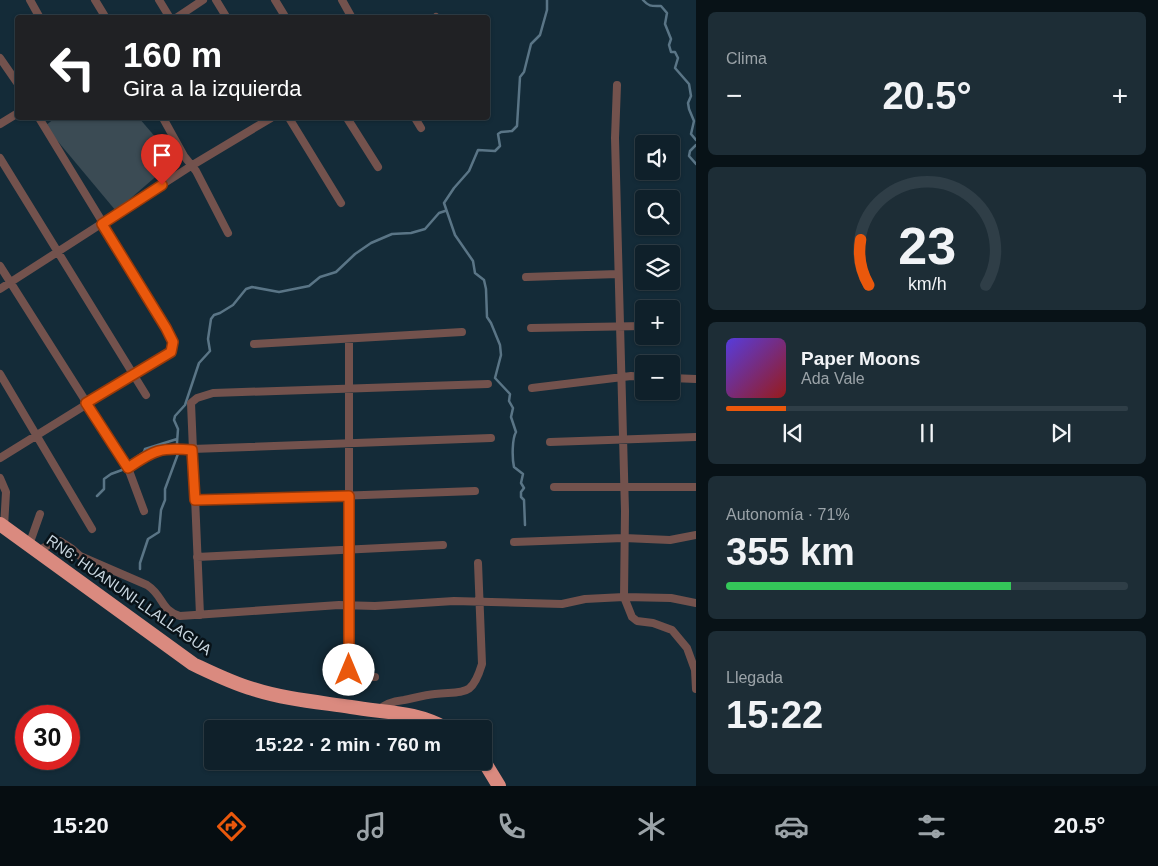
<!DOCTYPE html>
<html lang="es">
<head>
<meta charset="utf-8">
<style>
	body { margin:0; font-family:Arial,sans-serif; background:#1d2d36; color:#f1f3f6; height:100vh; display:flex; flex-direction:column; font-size:19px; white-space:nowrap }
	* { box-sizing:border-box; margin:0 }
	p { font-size:16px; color:#9ba3a8 }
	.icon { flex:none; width:28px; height:28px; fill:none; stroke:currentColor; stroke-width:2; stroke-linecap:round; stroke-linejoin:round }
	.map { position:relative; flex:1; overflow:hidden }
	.drawer { display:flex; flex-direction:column; gap:12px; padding:12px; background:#081217; width:462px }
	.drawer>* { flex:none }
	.guide { position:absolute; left:15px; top:15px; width:475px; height:105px; border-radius:5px; box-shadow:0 1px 4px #0004,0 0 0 1px #2f3e47; background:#202124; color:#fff; overflow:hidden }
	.controls { position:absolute; left:635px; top:135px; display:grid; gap:10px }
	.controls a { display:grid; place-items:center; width:45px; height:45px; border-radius:5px; background:#0f202a; box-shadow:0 1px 4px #0004,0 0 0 1px #2f3e47; font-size:25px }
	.speed { position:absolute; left:15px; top:705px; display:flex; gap:10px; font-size:25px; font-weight:700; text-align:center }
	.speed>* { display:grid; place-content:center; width:65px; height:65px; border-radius:50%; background:#0f202a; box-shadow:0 1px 4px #0004,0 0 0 1px #2f3e47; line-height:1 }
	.speed .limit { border:8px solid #d22; background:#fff; color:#111 }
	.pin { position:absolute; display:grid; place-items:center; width:42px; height:42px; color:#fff; margin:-51px -21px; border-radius:50% 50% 50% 0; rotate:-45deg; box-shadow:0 0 5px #0007 }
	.pin .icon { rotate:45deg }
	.me { position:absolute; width:55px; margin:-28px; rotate:0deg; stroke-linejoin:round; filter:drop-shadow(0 0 4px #0008) }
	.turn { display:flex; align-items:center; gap:18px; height:105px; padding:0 25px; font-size:22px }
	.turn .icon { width:65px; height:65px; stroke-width:2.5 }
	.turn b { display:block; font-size:35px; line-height:42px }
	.big { font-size:38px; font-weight:600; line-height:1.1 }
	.drawer .tile { flex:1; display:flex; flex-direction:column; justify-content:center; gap:8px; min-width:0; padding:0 18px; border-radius:8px; background:#1d2d36 }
	.drawer .dial { align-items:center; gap:0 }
	.dial svg { height:130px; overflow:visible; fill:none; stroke:#2f3e47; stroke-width:7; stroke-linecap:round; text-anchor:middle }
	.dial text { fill:#f1f3f6; stroke:none }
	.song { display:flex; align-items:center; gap:15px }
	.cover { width:60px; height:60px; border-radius:8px; background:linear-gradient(135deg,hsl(250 70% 55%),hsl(0 70% 35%)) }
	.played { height:5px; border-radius:2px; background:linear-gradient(90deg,#ea580c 15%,#2f3e47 15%) }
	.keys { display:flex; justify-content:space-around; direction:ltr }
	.heat { display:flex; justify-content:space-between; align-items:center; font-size:28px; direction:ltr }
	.charge { height:8px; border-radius:4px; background:linear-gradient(90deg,#34c759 71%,#2f3e47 0) }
	.trip { position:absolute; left:204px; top:720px; width:288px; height:50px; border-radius:5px; background:#0f202a; box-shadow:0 1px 4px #0004,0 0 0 1px #2f3e47; font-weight:600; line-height:50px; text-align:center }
	.tab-bar { display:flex; height:80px; justify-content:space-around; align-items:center; background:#060d11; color:#9ba3a8 }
	.tab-bar .icon { width:35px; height:35px }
	.tab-bar .selected { color:#ea580c }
	.tab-bar b { font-size:22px; color:#f1f3f6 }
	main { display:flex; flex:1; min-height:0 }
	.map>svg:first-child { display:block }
	.green { fill:#3b4b54 }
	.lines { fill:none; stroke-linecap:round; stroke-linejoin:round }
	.stream { stroke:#5a7586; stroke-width:2.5 }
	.street { stroke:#73524d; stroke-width:8 }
	.highway { stroke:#da8a7f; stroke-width:14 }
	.route-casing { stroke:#983908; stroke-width:12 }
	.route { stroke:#ea580c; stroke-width:9 }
	.labels { text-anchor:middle; stroke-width:5; stroke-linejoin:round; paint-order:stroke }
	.street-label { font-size:15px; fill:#c8d6df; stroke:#081218 }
</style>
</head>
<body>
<main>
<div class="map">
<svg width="696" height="786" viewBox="0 0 696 786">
	<rect width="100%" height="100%" fill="#142b38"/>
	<!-- green -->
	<path class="green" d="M55 118H139L175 160 116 211 45 126Z"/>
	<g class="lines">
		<!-- stream -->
		<path class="stream" d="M643 0C649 7 652 6 661 6L667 13 665 24 671 39 669 45 671 52H675L678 58 675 68 689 84 691 96 688 103 689 109 694 121 691 134 696 140
			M696 145 690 151 689 156 696 164
			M97 496 104 489V479L111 474 122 470 129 462 144 452 145 449 177 439
			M525 525 524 500 521 497V492L524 488 521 483 523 474 514 467C512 458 512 439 516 432L511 417 513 408 509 401 510 394 495 378 501 355 500 345 491 323 487 317 486 289 484 280 475 273 473 261 455 235 444 203 454 188 469 171 478 150 495 151 500 146 498 134 501 132 512 131 517 126 520 77 524 72 531 44 540 35 547 10V0
			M140 569V563L148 539 159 532 161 510 165 500V489L179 451 177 443 178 429 174 420 175 416 185 405 199 363 210 351 208 339 211 319 214 315 220 313 233 305 246 289 252 287 279 292 309 286 320 277 336 272 355 254 371 243 392 234 411 233 425 229 439 213 445 211"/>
		<!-- street -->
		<path class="street" d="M30 0 40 18
			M95 0 106 18
			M159 0 170 18
			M216 0 227 18
			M275 0 286 18
			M342 0 352 18
			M176 18 203 0
			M435 18 436 17
			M0 58 18 84
			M617 85 615 138 625 511 624 597 632 617 637 621 653 623 672 630 687 648 695 670 696 689
			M163 118 184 156 196 171 228 233
			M289 118 341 203
			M347 118 378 167
			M415 118 421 128
			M0 124 18 113
			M0 158 146 395
			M0 266 128 468 144 511
			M526 277 618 274
			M0 289 191 166 271 118
			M671 326H672
			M531 328 644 326
			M349 339V670L356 677H375
			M254 344 462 332
			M0 374 92 529
			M671 378 696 379
			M532 388 631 376 644 377
			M550 442 696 437
			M0 458 171 352 173 342 167 328 39 118
			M128 468C154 450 161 447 192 449L491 438
			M0 478 6 492 4 527
			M554 487H696
			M195 501 475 491
			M514 542 624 538 670 540 696 535
			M29 545 40 514
			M38 551 50 544 60 541 71 548 80 556 147 585C164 596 160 610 180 616L339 605 375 606 454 601 562 604 585 599 624 597 671 598 696 603
			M197 557 443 545
			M200 615 191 403 197 398 213 393 488 384
			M379 710C385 703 395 701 404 700 414 698 425 695 435 694 465 691 472 697 482 664L478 563"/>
		<!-- highway -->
		<path class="highway" d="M0 524 193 664C212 673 232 683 253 689 284 699 318 702 351 707 386 713 415 711 447 729
			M482 758 499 786"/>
	</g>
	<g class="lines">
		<!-- route casing -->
		<g class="route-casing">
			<path id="route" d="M162 185 102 224 166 328 173 342 171 352 86 403 128 468C154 450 161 447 192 450L195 500 349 496V670"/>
		</g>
		<!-- route -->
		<use href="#route" class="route"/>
	</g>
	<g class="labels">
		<!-- street labels -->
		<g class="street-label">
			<text transform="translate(129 595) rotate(35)" y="5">RN6: HUANUNI-LLALLAGUA</text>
		</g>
	</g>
</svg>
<div class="controls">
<a><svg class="icon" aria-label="sound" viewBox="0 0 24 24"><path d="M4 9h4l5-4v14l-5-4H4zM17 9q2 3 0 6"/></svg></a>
<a><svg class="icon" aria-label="search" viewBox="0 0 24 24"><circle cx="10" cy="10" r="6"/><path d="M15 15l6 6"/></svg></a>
<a><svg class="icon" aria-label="layers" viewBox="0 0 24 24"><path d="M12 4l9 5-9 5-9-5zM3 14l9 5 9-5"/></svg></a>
<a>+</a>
<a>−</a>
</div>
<div class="speed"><div class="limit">30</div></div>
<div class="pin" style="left:162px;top:185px;background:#d93025"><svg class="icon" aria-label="arrive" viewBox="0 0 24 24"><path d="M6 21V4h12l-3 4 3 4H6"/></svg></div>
<svg class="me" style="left:349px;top:670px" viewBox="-20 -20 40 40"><circle r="19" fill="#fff"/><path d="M0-13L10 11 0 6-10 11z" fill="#ea580c"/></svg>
<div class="trip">15:22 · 2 min · 760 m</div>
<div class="guide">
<div class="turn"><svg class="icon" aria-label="left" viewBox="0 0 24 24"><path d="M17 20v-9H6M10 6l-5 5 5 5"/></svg><div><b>160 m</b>Gira a la izquierda</div></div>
</div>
</div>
<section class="drawer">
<div class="tile"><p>Clima</p>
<div class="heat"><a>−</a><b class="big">20.5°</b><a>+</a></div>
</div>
<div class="tile dial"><svg viewBox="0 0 100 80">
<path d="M14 69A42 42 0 1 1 86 69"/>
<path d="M14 69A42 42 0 0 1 9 41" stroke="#ea580c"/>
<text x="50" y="56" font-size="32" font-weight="700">23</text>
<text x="50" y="72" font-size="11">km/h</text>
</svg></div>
<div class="tile">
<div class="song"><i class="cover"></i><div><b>Paper Moons</b><p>Ada Vale</p></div></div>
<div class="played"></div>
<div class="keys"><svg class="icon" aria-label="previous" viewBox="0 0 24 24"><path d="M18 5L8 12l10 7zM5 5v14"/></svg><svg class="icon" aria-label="pause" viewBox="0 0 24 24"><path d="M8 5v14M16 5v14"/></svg><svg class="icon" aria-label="next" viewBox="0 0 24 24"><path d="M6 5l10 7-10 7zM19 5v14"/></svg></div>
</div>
<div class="tile"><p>Autonomía · 71%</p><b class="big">355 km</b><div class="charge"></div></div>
<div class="tile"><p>Llegada</p><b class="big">15:22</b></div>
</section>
</main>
<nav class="tab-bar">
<b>15:20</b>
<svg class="icon selected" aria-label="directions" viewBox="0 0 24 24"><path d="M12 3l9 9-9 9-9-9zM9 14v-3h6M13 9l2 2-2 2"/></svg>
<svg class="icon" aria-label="music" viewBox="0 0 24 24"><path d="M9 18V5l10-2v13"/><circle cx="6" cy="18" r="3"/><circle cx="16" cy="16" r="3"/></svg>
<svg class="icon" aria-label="phone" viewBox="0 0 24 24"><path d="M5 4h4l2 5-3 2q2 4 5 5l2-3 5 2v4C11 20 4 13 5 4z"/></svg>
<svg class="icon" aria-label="climate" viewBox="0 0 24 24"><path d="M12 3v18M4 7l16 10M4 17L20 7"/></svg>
<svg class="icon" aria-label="car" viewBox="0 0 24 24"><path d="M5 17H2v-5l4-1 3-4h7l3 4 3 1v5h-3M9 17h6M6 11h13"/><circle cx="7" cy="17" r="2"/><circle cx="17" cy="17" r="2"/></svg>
<svg class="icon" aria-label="filters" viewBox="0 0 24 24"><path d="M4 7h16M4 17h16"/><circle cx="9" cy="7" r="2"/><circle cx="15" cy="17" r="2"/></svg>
<b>20.5°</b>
</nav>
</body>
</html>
